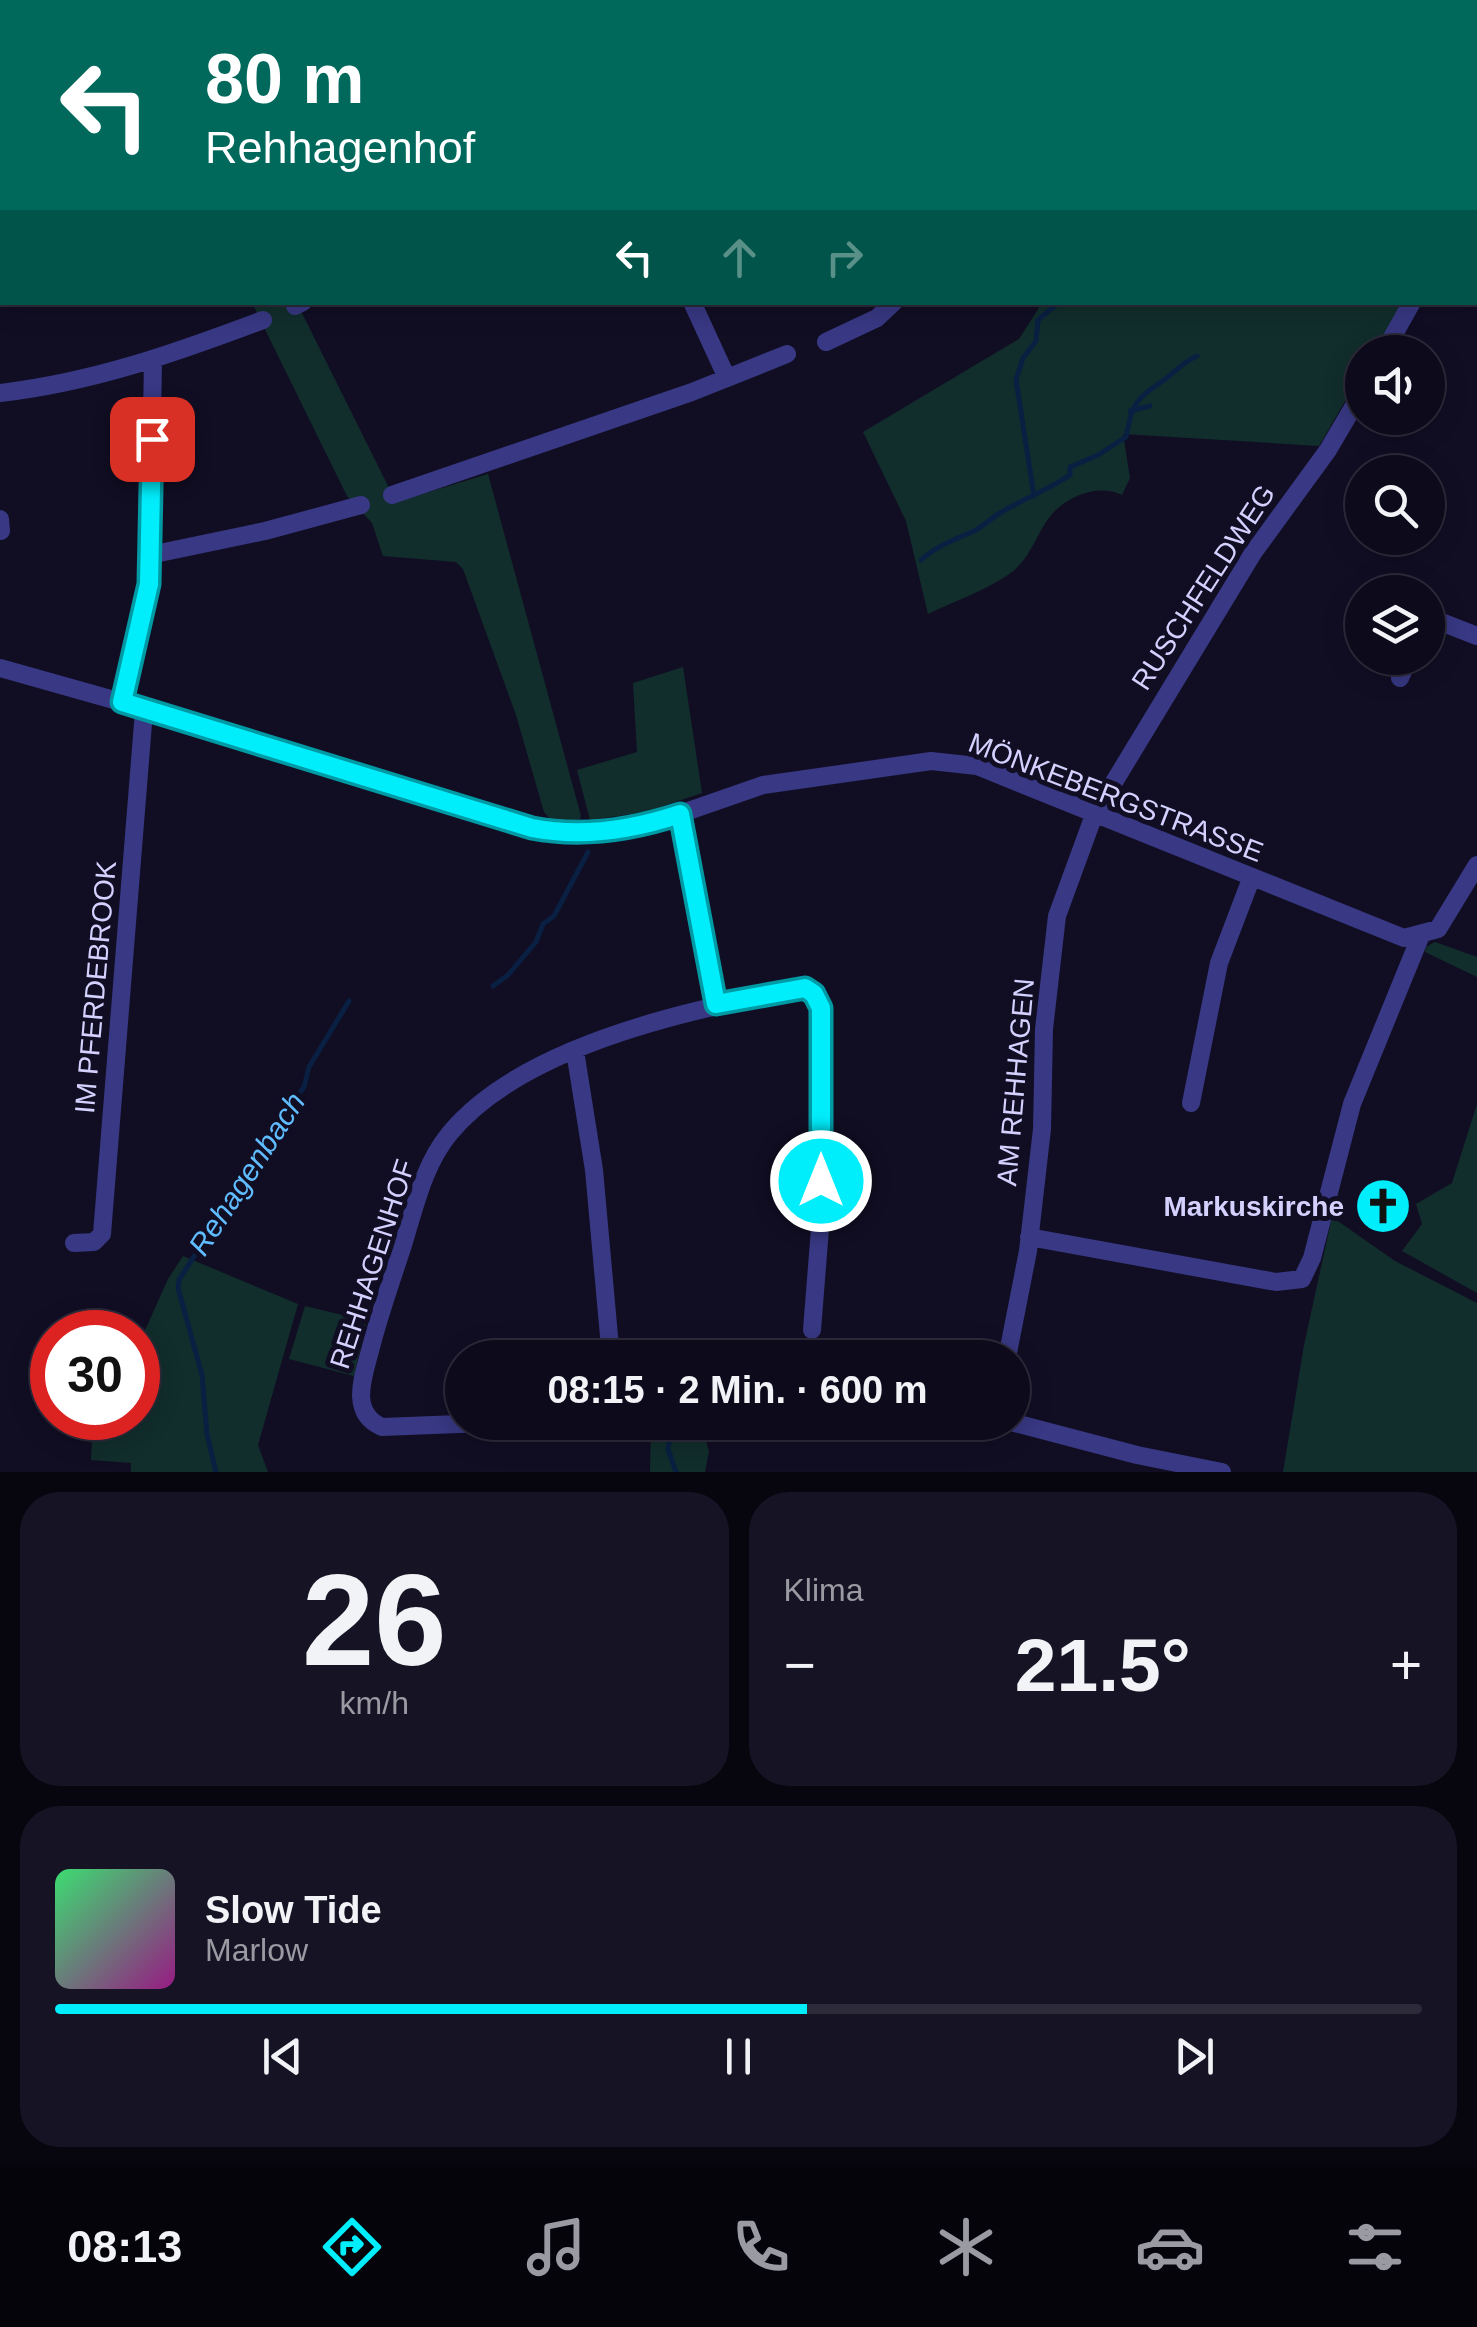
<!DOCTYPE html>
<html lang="de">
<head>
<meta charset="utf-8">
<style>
	body { margin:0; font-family:Arial,sans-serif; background:#161324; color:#f1f3f6; height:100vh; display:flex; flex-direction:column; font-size:38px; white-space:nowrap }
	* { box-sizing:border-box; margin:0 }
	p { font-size:32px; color:#9a9aa3 }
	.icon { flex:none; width:55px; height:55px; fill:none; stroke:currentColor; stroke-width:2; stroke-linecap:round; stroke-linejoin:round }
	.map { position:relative; height:1472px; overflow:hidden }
	.details { display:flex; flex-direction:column; gap:20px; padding:20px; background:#07060f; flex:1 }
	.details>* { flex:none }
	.banner { position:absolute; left:0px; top:0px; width:1478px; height:305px; box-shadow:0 5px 25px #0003,0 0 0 2px #2d2b3a; background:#00695c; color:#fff; overflow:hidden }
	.fabs { position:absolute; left:1345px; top:335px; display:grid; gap:20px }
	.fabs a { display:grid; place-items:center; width:100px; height:100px; border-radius:50%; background:#0d0a1b; box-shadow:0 5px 25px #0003,0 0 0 2px #2d2b3a; font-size:50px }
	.speed { position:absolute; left:30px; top:1310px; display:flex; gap:20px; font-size:50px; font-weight:700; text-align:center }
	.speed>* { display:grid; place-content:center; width:130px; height:130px; border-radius:50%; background:#0d0a1b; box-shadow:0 5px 25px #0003,0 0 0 2px #2d2b3a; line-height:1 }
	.speed .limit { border:15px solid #d22; background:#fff; color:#111 }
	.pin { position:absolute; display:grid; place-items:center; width:85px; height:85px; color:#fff; margin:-42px; border-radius:20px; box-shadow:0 5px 15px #0006 }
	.me { position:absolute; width:110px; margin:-55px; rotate:0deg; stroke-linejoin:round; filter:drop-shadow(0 0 8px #0008) }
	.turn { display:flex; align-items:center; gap:35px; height:210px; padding:0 40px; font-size:45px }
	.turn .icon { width:130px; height:130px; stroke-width:2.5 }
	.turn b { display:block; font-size:70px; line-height:85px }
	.lanes { display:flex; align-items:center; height:95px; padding:0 40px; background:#0003; justify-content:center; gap:50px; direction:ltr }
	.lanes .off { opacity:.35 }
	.big { font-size:75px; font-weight:700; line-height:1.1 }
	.details .widget { flex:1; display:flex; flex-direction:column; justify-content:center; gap:15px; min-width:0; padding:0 35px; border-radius:40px; background:#161324 }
	.details .dial { align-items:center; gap:0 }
	.dial b { font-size:130px; line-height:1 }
	.song { display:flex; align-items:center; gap:30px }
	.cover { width:120px; height:120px; border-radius:15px; background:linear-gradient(135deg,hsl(140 70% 55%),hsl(310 70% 35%)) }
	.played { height:10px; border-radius:5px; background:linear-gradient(90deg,#00edfc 55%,#2d2b3a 55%) }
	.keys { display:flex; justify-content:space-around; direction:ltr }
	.heat { display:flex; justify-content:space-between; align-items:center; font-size:55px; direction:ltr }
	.details .tiles { flex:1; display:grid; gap:20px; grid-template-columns:1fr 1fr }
	.widget:last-child { grid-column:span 2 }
	.trip { position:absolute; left:445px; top:1340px; width:585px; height:100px; border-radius:50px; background:#0d0a1b; box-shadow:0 5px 25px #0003,0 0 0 2px #2d2b3a; font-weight:700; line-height:100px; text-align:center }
	.tab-bar { display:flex; height:160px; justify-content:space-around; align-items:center; background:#05040b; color:#9a9aa3 }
	.tab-bar .icon { width:70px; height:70px }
	.tab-bar .active { color:#00edfc }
	.tab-bar b { font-size:45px; color:#f1f3f6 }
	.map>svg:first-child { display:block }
	.green { fill:#112e2c }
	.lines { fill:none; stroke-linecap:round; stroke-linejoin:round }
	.stream { stroke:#092042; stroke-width:5 }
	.minor { stroke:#383884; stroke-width:18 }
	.major { stroke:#b958ff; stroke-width:22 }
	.route-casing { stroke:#009aa4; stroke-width:25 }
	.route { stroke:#00edfc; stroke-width:18 }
	.labels { text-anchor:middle; stroke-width:10; stroke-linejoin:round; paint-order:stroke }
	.street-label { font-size:28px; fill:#d4d1ff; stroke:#110e24 }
	.poi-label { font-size:28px; font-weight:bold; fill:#d4d1ff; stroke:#110e24; text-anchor:end }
	.water-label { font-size:30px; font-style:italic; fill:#5fbcff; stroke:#110e24 }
</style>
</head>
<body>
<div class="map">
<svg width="1477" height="1472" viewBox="0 0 1477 1472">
	<rect width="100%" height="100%" fill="#110e24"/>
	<!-- green -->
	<path class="green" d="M252 303H297L396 502 488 474 581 816 579 821 554 823 544 812 516 715 463 569 456 562 383 556 372 523 347 496Z
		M1042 303V302L1402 303 1374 352H1362V372L1319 446 1123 434 1130 478 1122 495C1101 485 1075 493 1057 509 1038 526 1034 555 1012 572 988 590 954 601 928 614L906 521 863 432 1019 339Z
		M683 667 702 793 645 812 590 820 577 770 637 752 633 683Z
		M1435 942 1477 957V977L1425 952 1426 947Z
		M1477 1104V1293L1402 1251 1422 1224 1416 1204 1452 1183Z
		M1332 1217 1395 1261 1477 1303V1472H1283L1304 1345Z
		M183 1256 298 1304 258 1445 268 1472H131V1463L91 1460 93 1418H138V1346L168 1279Z
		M305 1306 367 1321 354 1376 289 1359Z
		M651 1423H700L709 1451 705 1472H650Z"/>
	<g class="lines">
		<!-- stream -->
		<path class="stream" d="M1130 411 1150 406
			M1034 496 1016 380 1023 358 1036 341 1038 320 1059 302
			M921 560C936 546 956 539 974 531 984 526 991 518 1000 513 1023 499 1048 490 1070 475V467L1098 455 1126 437C1133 402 1135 400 1164 380 1176 371 1183 362 1197 356
			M493 986 508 975 536 942 543 924 554 916 588 852
			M671 1430 668 1449 676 1472
			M216 1472 207 1434 202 1375 178 1288 179 1280 292 1103 304 1087 309 1067 349 1001"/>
		<!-- minor -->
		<path class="minor" d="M170 0 171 2
			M806 0 808 2
			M1379 0 1381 2
			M943 2 948 0
			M0 67 2 66
			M1475 96 1477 97
			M1475 188 1477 184
			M692 302 727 378
			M295 306 303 302
			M826 342 877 318 894 302
			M1384 352 1412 302
			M0 393C94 382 175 353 263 320
			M392 495 692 392 787 354
			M0 519 1 531
			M150 555 265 531 361 505
			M1428 623 1441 622 1477 636
			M0 668 121 702 395 788 551 832H607L651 824 763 785 931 761 977 766 1404 938 1438 929 1477 865
			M1400 678 1409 658
			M121 702 149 584 153 361
			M680 814 716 1004
			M575 1051 594 1170 611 1358
			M1191 1103 1219 963 1251 879
			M1029 1237 1276 1282 1302 1279 1312 1258 1352 1104 1421 935
			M74 1243 94 1242 102 1234 144 711
			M1007 1358 1028 1251 1042 1129 1044 1029 1057 916 1094 815 1253 553 1328 450 1362 392
			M513 1422 382 1427C348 1412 364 1375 371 1347 380 1312 392 1279 403 1245 415 1206 424 1164 450 1133 523 1045 696 1007 805 989L814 994 821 1008V1216L812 1330
			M1011 1422 1137 1455 1222 1472"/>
		<!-- major -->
		<path class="major" d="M530 2 533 0
			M0 261H2"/>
	</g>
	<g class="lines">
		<!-- route casing -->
		<g class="route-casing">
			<path id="route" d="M152 439 149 584 122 702 532 828C583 838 632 830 680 814L716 1004 805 988 814 994 821 1008V1181"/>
		</g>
		<!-- route -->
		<use href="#route" class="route"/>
	</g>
	<!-- icons -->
	<defs>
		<g id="church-disc" transform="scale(2.875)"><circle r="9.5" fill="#00edfc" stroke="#110e24"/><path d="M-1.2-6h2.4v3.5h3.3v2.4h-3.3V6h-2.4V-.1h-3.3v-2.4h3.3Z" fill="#111"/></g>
	</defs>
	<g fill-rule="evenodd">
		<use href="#church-disc" x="1383" y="1206"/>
	</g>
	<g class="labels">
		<!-- street labels -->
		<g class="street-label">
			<text transform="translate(1203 587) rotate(-57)" y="10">RUSCHFELDWEG</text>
			<text transform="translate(1116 797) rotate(21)" y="10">MÖNKEBERGSTRASSE</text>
			<text transform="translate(95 987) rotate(-85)" y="10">IM PFERDEBROOK</text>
			<text transform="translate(1015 1082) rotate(-85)" y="10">AM REHHAGEN</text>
			<text transform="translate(372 1264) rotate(-72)" y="10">REHHAGENHOF</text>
		</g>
		<!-- poi labels -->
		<g class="poi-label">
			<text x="1344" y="1216">Markuskirche</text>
		</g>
		<!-- water labels -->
		<g class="water-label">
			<text transform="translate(247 1174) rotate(-57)" y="10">Rehagenbach</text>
		</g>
	</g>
</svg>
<div class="fabs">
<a><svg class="icon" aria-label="sound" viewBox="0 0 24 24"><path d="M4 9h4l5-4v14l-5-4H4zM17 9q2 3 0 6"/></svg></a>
<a><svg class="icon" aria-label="search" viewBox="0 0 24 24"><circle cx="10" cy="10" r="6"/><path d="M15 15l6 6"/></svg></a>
<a><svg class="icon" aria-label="layers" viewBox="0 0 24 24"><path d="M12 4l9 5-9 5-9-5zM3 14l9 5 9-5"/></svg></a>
</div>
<div class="speed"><div class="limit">30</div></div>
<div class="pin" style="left:152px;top:439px;background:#d93025"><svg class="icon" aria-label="arrive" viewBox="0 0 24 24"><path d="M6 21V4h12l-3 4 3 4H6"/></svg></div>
<svg class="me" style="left:821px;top:1181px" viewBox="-20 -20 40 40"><circle r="17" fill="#00edfc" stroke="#fff" stroke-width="3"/><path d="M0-11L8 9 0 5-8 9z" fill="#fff"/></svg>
<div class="trip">08:15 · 2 Min. · 600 m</div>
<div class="banner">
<div class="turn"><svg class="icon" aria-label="left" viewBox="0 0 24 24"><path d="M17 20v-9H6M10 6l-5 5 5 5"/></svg><div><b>80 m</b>Rehhagenhof</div></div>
<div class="lanes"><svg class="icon" aria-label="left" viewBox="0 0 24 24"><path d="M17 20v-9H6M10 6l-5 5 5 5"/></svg><svg class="icon off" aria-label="ahead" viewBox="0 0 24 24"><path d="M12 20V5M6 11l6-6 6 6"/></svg><svg class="icon off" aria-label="right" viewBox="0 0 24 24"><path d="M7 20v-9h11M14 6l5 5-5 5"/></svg></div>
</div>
</div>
<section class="details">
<div class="tiles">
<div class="widget dial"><b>26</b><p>km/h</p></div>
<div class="widget"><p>Klima</p>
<div class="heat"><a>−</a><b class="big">21.5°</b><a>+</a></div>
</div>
<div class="widget">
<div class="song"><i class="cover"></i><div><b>Slow Tide</b><p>Marlow</p></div></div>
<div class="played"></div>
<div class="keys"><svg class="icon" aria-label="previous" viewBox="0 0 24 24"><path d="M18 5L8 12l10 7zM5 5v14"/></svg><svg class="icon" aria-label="pause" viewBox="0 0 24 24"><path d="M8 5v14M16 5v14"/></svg><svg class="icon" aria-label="next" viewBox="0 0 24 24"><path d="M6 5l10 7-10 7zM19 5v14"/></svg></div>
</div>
</div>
</section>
<nav class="tab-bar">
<b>08:13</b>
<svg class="icon active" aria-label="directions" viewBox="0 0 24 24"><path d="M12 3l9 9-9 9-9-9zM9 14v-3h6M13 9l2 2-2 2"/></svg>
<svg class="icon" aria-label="music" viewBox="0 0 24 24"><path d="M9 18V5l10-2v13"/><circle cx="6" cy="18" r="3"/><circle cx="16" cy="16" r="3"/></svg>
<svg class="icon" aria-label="phone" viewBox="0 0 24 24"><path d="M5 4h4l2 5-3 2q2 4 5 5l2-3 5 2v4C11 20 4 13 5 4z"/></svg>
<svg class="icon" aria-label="climate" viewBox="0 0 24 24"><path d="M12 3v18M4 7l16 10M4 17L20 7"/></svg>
<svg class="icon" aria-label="car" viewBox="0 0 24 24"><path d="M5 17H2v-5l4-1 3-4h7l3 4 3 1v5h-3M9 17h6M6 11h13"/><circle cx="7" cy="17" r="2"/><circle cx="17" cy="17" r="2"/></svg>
<svg class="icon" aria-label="filters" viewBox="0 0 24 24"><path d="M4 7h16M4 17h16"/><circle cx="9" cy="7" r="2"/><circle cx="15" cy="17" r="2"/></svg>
</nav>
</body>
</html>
